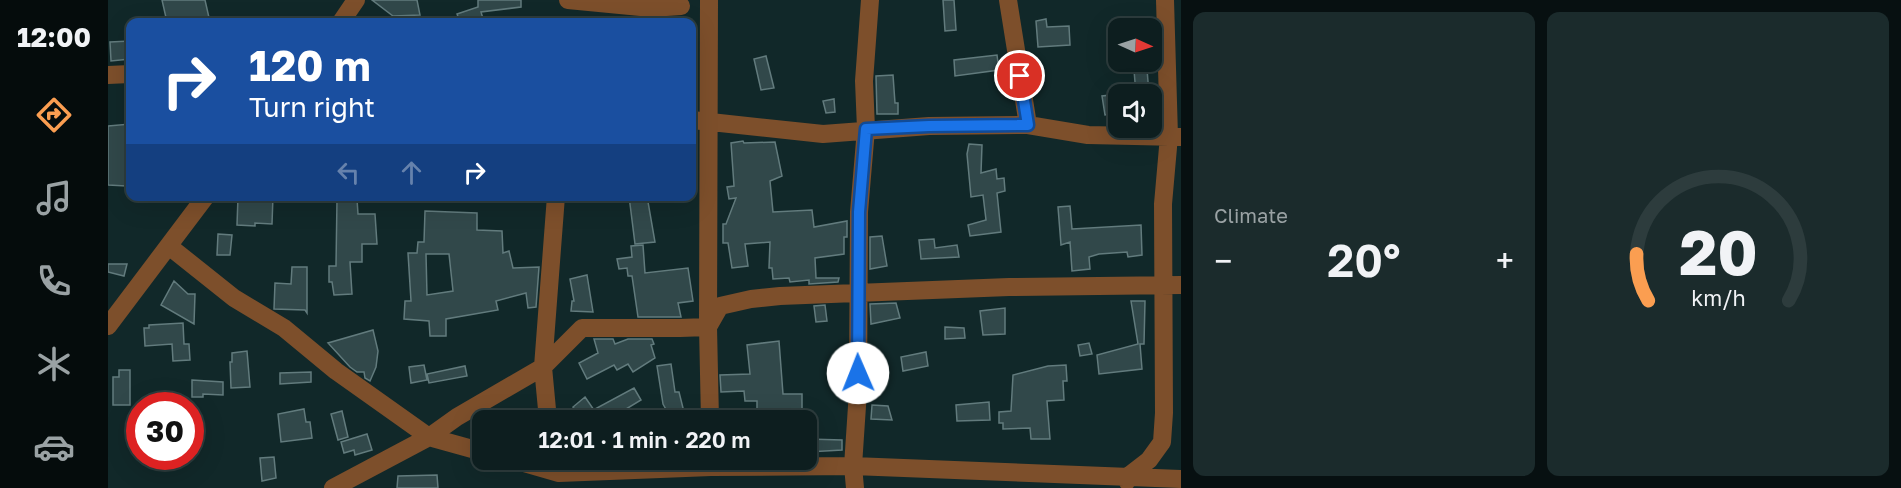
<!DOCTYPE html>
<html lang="en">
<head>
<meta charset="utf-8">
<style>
	body { margin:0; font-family:"Golos Text",sans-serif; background:#1b2b2c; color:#f1f3f6; height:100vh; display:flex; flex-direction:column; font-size:22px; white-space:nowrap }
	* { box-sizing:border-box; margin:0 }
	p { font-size:20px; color:#9aa2a4 }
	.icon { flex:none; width:33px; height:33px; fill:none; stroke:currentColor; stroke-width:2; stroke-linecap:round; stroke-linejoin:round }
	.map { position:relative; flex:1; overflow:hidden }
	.drawer { display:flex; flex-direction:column; gap:12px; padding:12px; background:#071011; width:720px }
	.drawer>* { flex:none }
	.guide { position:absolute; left:18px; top:18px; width:570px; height:183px; border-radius:12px; box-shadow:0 6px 24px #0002,0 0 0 2px #2d3c3d; background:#1a4fa0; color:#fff; overflow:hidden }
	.needle { width:39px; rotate:93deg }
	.fabs { position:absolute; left:1000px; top:18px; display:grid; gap:12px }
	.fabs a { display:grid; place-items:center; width:54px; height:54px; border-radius:12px; background:#0d1e1f; box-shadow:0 6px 24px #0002,0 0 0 2px #2d3c3d; font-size:30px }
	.speed { position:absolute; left:18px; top:392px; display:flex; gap:12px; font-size:30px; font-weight:700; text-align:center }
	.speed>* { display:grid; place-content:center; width:78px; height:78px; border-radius:50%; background:#0d1e1f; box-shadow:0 6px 24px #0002,0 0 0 2px #2d3c3d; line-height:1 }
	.speed .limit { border:9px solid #d22; background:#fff; color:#111 }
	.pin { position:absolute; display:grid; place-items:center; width:51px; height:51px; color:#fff; margin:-26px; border:3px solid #fff; border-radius:50%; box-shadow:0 2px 6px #0007 }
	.me { position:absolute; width:66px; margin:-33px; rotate:359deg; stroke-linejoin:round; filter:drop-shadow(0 0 4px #0008) }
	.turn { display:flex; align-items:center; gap:21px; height:126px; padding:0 24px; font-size:27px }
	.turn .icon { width:78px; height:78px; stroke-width:2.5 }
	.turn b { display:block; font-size:42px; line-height:51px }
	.lanes { display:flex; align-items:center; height:57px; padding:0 24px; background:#0003; justify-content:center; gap:30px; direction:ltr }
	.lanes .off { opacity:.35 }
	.big { font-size:45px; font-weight:600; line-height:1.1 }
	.drawer .card { flex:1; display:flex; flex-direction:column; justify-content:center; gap:9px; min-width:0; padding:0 21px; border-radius:12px; background:#1b2b2c }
	.drawer .dial { align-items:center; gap:0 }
	.dial svg { height:156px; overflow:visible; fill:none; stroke:#2d3c3d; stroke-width:7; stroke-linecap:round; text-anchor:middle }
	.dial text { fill:#f1f3f6; stroke:none }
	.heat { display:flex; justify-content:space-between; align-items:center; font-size:33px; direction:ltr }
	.drawer .tiles { flex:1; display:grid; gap:12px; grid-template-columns:repeat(2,1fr) }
	.trip { position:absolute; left:364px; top:410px; width:345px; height:60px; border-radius:12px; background:#0d1e1f; box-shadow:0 6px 24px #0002,0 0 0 2px #2d3c3d; font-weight:600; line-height:60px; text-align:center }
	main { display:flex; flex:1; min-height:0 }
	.tab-bar { display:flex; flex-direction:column; width:108px; justify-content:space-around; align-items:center; background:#050c0c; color:#9aa2a4 }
	.tab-bar .icon { width:42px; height:42px }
	.tab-bar .active { color:#fb9e51 }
	.tab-bar b { font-size:27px; color:#f1f3f6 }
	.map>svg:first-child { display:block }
	.building { fill:#31484a; stroke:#627b7d; stroke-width:1.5; fill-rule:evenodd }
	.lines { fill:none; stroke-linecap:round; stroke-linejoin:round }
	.minor { stroke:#7d4f2b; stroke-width:18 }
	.route-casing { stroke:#114b97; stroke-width:15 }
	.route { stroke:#1a73e8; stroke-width:10 }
</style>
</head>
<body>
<main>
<nav class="tab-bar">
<b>12:00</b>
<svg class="icon active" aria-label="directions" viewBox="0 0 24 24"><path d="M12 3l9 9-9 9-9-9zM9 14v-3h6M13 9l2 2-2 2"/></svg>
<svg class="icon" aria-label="music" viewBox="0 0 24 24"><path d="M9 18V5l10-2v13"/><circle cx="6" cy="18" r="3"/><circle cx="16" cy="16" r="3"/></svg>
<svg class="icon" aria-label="phone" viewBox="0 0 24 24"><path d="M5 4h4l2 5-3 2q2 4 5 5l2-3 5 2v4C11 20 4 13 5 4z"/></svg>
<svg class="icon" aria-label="climate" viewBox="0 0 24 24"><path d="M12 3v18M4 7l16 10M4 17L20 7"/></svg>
<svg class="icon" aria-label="car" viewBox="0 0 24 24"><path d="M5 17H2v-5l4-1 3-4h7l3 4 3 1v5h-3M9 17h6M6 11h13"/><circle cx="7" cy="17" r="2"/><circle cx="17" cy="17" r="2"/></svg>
</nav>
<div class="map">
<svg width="1073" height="488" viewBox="0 0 1073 488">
	<rect width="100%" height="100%" fill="#112829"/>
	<!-- building -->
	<path class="building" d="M54 0H97L102 22H59Z
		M264 0H309L312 15 285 16Z
		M370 0H413V7L373 12 376 22H352L349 14 370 7Z
		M835 0H846L848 30 837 31Z
		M938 19 939 27 961 26 962 45 930 47 928 21Z
		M22 41V59L3 61 2 42Z
		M889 55 891 70 847 76 846 60Z
		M658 56 666 88 653 90 646 59Z
		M1039 69 1041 94H1028L1026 70Z
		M785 75 787 103H790V114H769L768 76Z
		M1011 94V113L997 115 994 96Z
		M726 99 727 112 718 113 715 101Z
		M22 124V144H18V186L0 185V126Z
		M635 141 636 143 667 142 674 176 662 181 665 212 704 210 706 227 739 221V237H736V254L707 258 708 278H731L730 282 701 284V280L682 282 681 278 665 279 664 268H661L662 242 637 244 640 266 624 268 620 243H615V224H618L628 198 621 199 619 187 626 186 623 143Z
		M861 144 874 145 873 173 888 169 889 179 896 178 897 191 889 193 893 232 862 236 860 225 878 220 875 195 863 197 859 154Z
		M155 196H165L164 224 147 223V226L129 225 130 197Z
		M521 196H539L547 242 527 244Z
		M229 199H249L250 214H267L269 244H254V262H242L244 294 226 295 224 282H221V266H228Z
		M962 206 964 229 1033 225 1034 255 1020 257 1019 252 991 254 981 257 982 269 964 271 962 242 953 245 950 207Z
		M317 211 369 213V230L394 231 395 253 401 251 405 268 431 267 428 307 420 308 418 293 388 301 390 310 338 319V336H322L321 321 296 319 297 301H303L300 253H309L310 242H316ZM318 254H341L345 291 319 295Z
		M110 234 124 235 122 255H109Z
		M774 236 779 266 762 269V237Z
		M826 239 827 248 849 245 851 257 813 259 811 240Z
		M535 245 537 273 580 268 585 301 570 303 573 317H530L524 276H520L519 268 511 269 509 259 524 257 523 246Z
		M0 264H19L16 276 0 272Z
		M184 267H199V313L197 310 166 309 167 283 183 284Z
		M479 275 485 312 463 311 464 301H466L462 279Z
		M66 281 80 294H87L86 324 53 305Z
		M1023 301H1037L1036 344H1032L1034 369 991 374 989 355 1030 344Z
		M788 303 792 318 763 324 762 304Z
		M717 305 719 321 708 322 706 306Z
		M897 308V334L875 335 872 311Z
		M75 323 76 344H81L82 360 65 361 64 344 37 346 36 328H41V325Z
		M837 327 856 328 857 338 837 339Z
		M265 330 270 351 268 367 262 381 257 378 256 372H249L242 367 220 343Z
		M486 339H505L507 344 520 339H544L546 344 543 345 547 358 525 372 520 364 509 370 506 365 479 379 471 363 490 353Z
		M671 341 675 394H694V420H649V401H637L636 391 613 392 612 375 642 374 639 345Z
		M981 343 984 354 972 356 970 345Z
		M139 351 142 387 123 388 122 362H124V353Z
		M818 352 820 366 795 371 793 357Z
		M563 364 567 392H571L578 420H564L555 404 549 366Z
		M316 365 319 380 303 383 301 367Z
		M958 365 959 381H955L956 400 939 401 942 439H923L922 428 895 429V423H891V412L903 411 905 375 940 366Z
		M357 366 359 376 321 383 319 374Z
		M11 370H22V405H5V377H11Z
		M203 372V382L172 384V373Z
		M84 380 115 382V395L95 394V397H84Z
		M526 388 533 400 500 420H494L487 409Z
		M477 397 486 410 474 419 465 407Z
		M881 402 882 420 849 421 848 405Z
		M764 405 780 406 784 420 763 419Z
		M196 409 198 422H202L204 438 173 442 170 414Z
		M234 411 240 437 230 440 223 414Z
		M259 434 264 450 247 455 246 450 236 453 233 442Z
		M699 439 734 440V450L700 452Z
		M166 457 168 478 154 481 152 458Z
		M329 475 330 488H289L290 476Z"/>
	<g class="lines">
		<!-- minor -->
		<path class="minor" d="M460 0 543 8 573 6
			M601 0 600 327 602 420
			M900 0 920 125
			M233 22 248 0
			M0 75 22 74
			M584 120 715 134 821 126 920 125 980 135 1072 137
			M62 247 126 298 176 328 228 371 321 437 375 452
			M0 326 98 196
			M440 420 435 367 448 196
			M402 459 451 473 603 467 745 466 1073 479
			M1019 481V477L1041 460 1054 442 1056 413 1055 204 1061 136 1057 0
			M225 488 321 437 349 417 435 367 474 328H572L600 327 612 306 643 299 672 296 901 287 1073 285
			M747 488 745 466 750 391 751 212 758 129 756 81 762 0"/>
	</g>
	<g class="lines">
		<!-- route casing -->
		<g class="route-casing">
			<path id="route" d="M750 373 751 212 758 129 821 126 920 125 912 76"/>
		</g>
		<!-- route -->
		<use href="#route" class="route"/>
	</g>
</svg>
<div class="fabs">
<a><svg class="needle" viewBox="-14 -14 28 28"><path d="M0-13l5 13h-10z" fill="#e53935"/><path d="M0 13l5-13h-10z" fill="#9aa2a4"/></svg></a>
<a><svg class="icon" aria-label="sound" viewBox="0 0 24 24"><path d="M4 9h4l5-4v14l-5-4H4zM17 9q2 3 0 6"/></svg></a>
</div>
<div class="speed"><div class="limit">30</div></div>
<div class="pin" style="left:912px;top:76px;background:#d93025"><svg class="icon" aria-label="arrive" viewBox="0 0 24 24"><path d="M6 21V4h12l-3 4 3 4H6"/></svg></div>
<svg class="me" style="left:750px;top:373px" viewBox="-20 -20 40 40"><circle r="19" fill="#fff"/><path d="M0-13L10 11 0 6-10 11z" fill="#1a73e8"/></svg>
<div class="trip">12:01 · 1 min · 220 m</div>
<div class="guide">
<div class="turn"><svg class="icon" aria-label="right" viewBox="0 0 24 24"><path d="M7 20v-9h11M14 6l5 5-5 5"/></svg><div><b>120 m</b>Turn right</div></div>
<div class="lanes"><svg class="icon off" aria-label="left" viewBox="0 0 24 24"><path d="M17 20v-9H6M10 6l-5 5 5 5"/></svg><svg class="icon off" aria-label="ahead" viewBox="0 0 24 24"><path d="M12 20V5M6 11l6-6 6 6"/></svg><svg class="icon" aria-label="right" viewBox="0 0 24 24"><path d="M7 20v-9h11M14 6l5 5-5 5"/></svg></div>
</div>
</div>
<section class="drawer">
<div class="tiles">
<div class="card"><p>Climate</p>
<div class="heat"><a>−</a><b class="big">20°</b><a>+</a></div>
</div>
<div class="card dial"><svg viewBox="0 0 100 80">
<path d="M14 69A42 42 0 1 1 86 69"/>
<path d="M14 69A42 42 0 0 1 8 45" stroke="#fb9e51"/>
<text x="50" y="56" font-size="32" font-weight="700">20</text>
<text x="50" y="72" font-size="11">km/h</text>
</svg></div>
</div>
</section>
</main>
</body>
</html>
